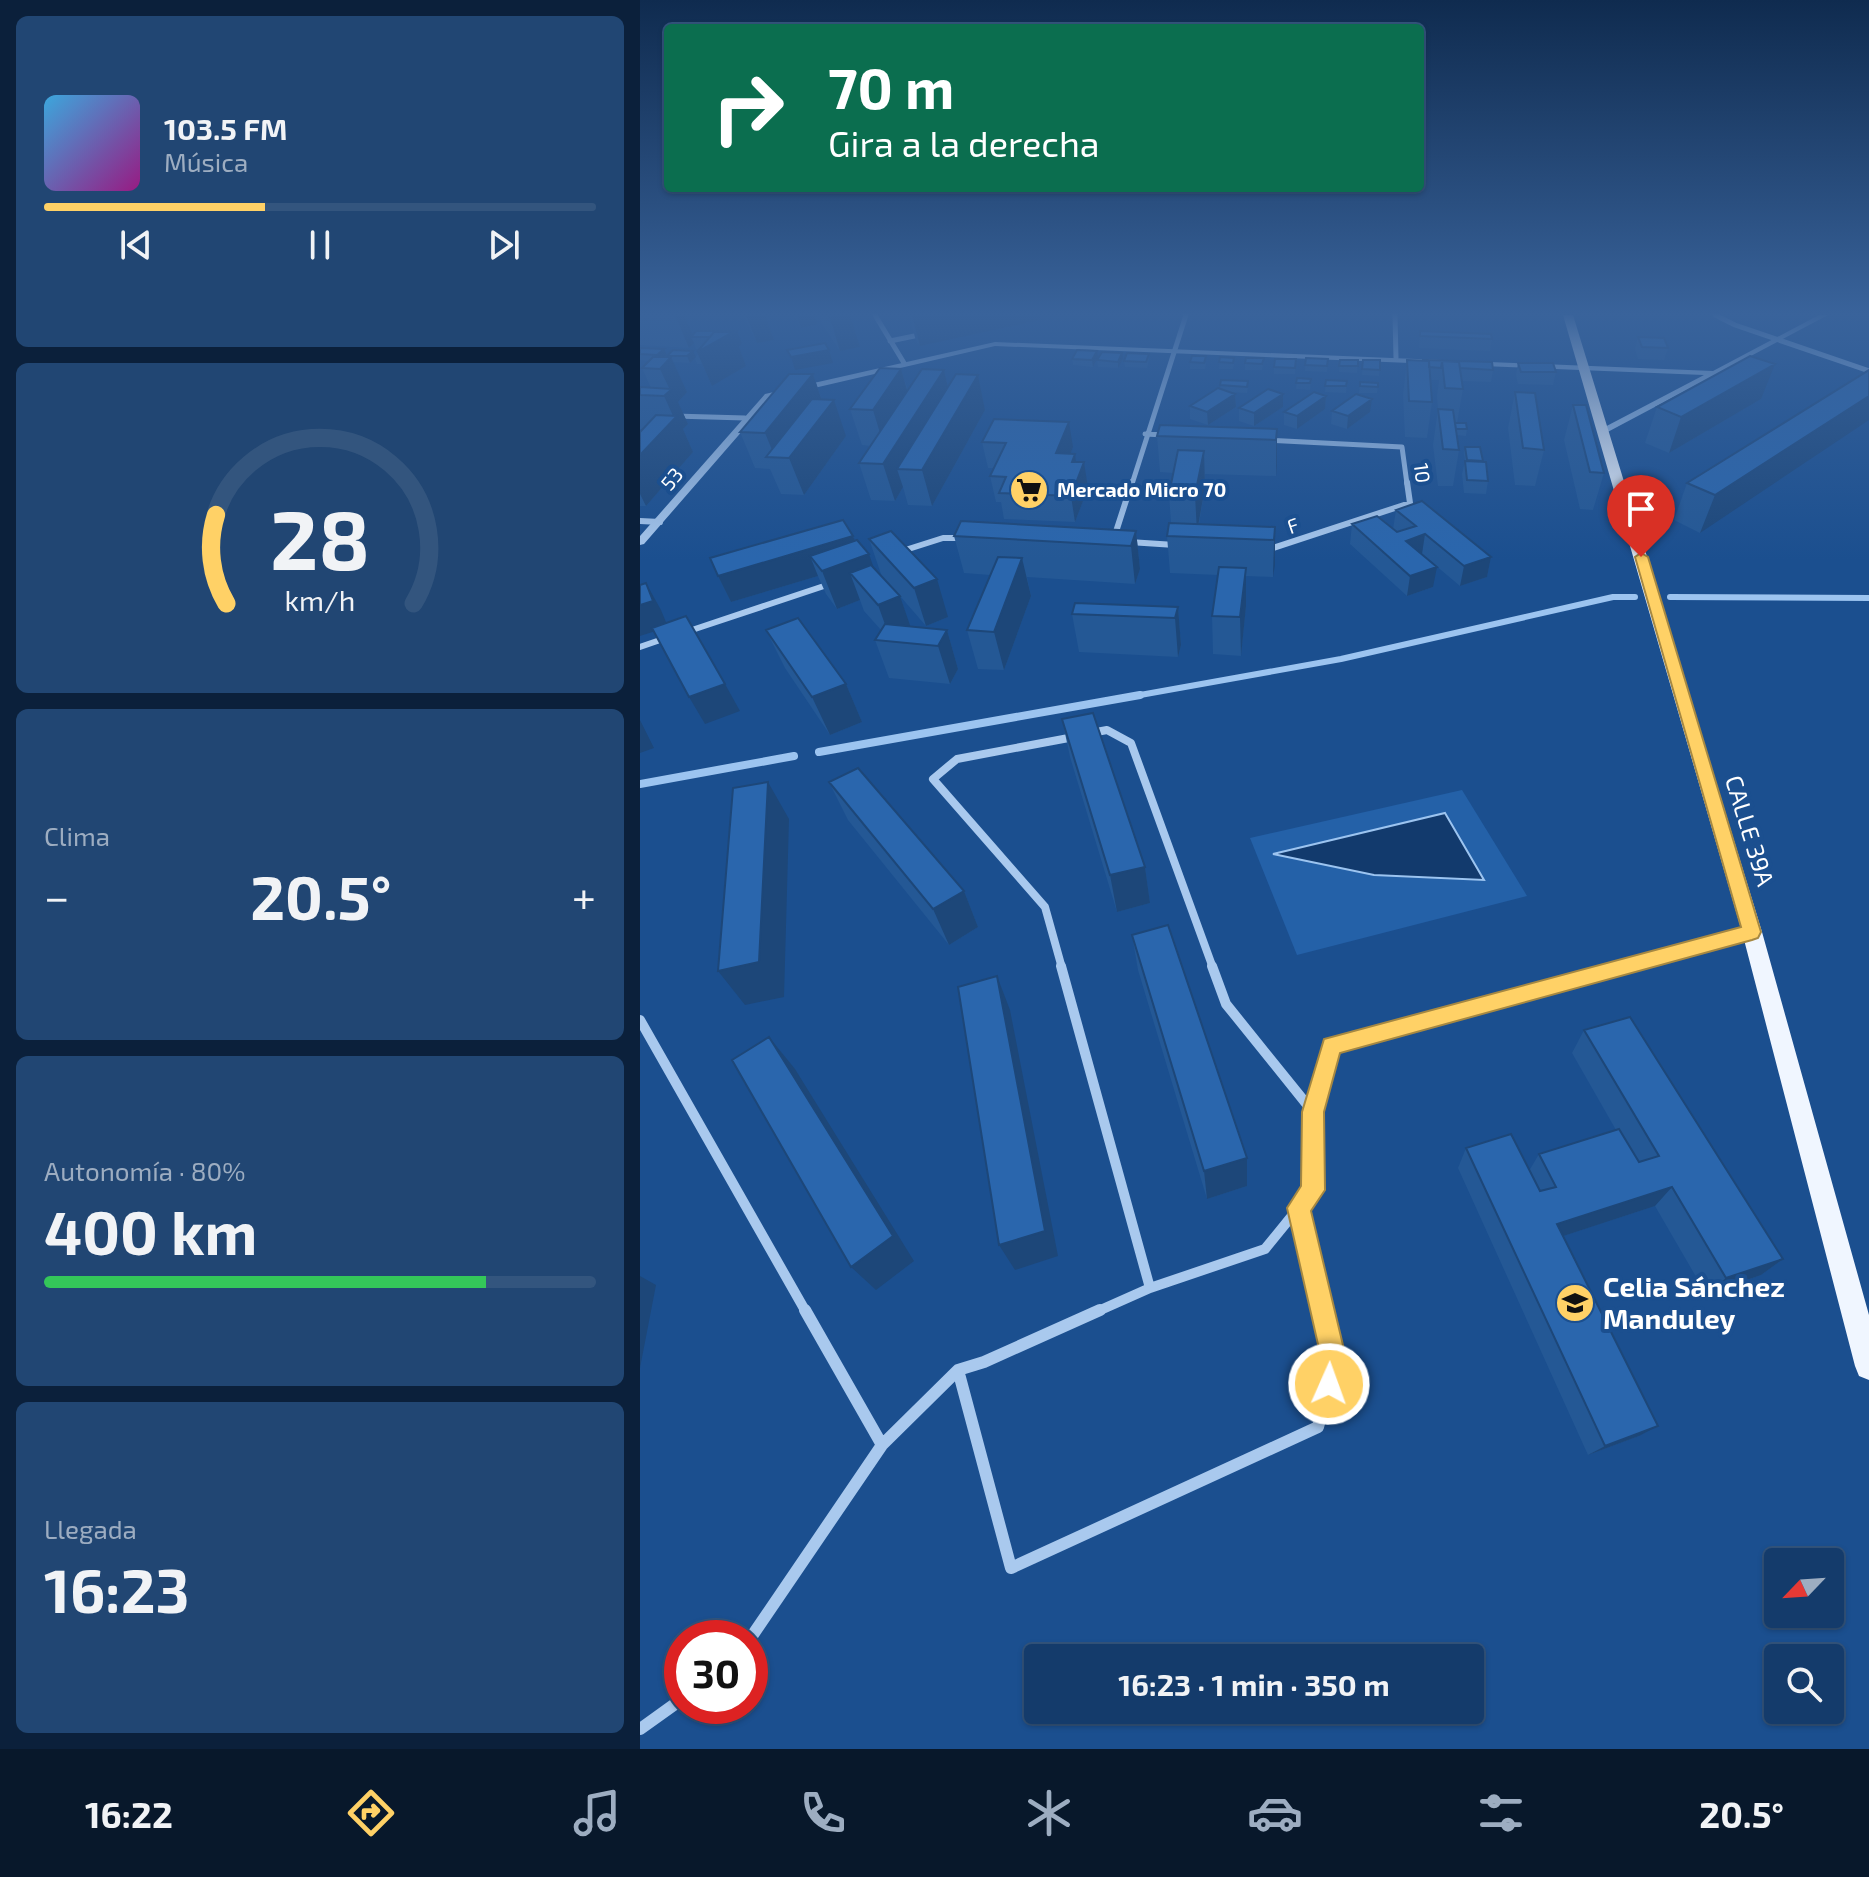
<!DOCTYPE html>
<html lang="es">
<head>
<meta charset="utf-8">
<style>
	body { margin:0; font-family:"Exo 2",sans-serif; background:#214673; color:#f1f3f6; height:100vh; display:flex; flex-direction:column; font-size:30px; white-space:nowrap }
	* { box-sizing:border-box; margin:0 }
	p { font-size:26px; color:#9dadc1 }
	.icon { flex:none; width:44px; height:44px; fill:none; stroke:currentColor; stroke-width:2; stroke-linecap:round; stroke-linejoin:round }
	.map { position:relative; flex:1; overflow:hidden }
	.panel { display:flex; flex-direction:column; gap:16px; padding:16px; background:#0b203b; width:640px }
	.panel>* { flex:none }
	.banner { position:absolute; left:24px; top:24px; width:760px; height:168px; border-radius:8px; box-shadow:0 2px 6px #0004,0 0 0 2px #33557e; background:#0b6e4f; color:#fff; overflow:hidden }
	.needle { width:52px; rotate:245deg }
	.buttons { position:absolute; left:1124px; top:1548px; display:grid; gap:16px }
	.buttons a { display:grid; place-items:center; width:80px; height:80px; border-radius:8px; background:#143b6b; box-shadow:0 2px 6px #0004,0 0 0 2px #33557e; font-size:40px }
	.speed { position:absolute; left:24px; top:1620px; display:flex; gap:16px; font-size:40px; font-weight:700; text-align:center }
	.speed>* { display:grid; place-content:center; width:104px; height:104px; border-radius:50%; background:#143b6b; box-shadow:0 2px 6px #0004,0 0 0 2px #33557e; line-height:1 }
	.speed .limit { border:12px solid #d22; background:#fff; color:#111 }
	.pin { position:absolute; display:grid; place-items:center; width:68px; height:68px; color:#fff; margin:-82px -34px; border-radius:50% 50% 50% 0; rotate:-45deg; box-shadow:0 0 8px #0007 }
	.pin .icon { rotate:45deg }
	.me { position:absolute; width:88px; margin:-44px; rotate:2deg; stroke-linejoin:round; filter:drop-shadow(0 0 6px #0008) }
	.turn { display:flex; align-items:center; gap:28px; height:168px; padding:0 32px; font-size:36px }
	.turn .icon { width:104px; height:104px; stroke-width:2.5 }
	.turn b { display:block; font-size:56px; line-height:68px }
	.big { font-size:60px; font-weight:700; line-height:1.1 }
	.panel .card { flex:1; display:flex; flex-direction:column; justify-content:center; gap:12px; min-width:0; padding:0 28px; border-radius:12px; background:#214673 }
	.panel .dial { align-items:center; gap:0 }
	.dial svg { height:208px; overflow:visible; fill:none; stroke:#33557e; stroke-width:7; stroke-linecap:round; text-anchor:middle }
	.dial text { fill:#f1f3f6; stroke:none }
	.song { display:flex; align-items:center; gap:24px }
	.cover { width:96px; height:96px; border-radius:12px; background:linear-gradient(135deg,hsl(200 70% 55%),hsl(310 70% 35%)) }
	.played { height:8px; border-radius:4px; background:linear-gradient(90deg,#ffd166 40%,#33557e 40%) }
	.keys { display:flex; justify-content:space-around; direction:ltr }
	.heat { display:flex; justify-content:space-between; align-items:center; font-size:44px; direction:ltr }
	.charge { height:12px; border-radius:6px; background:linear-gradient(90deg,#34c759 80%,#33557e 0) }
	.trip { position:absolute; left:384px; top:1644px; width:460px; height:80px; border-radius:8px; background:#143b6b; box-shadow:0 2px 6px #0004,0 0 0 2px #33557e; font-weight:700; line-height:80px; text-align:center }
	.dock { display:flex; height:128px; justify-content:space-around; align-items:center; background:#08182b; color:#9dadc1 }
	.dock .icon { width:56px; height:56px }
	.dock .on { color:#ffd166 }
	.dock b { font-size:36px; color:#f1f3f6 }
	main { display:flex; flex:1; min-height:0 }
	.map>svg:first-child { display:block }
	.green { fill:#2461a8 }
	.water { fill:#123a6d; stroke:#9cc4f0; stroke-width:2 }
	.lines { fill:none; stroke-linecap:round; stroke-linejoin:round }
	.stream-far1 { stroke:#9cc4f0; stroke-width:6 }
	.stream { stroke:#9cc4f0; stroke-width:8 }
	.minor-far4 { stroke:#a9c9ee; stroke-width:5 }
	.minor-far3 { stroke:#a9c9ee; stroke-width:6 }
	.minor-far2 { stroke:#a9c9ee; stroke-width:8 }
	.minor-far1 { stroke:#a9c9ee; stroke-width:10 }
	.minor { stroke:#a9c9ee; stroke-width:12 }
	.tertiary { fill:#a9c9ee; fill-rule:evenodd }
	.primary { fill:#f0f6ff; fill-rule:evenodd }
	.wall { fill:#245895 }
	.shaded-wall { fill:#1d4779 }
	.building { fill:#2a66ad; stroke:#1d4779; stroke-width:2 }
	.route { fill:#ffd166; stroke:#a68842; stroke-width:2 }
	.labels { text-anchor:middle; stroke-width:8; stroke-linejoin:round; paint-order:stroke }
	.far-street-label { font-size:20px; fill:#fff; stroke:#1b4f8f }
	.far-poi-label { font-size:20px; font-weight:bold; fill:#fff; stroke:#1b4f8f; text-anchor:start }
	.street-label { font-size:24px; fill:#fff; stroke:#1b4f8f }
	.near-poi-label { font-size:28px; font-weight:bold; fill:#fff; stroke:#1b4f8f; text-anchor:start }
</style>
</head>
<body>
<main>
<section class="panel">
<div class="card">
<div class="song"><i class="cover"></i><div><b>103.5 FM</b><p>Música</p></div></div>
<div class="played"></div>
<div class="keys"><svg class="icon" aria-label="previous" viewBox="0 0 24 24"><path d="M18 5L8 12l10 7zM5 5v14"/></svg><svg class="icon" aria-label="pause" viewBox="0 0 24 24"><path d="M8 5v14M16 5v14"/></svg><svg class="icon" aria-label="next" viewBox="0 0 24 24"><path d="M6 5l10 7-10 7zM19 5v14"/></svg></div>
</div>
<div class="card dial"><svg viewBox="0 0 100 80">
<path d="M14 69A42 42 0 1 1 86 69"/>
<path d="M14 69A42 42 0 0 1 10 35" stroke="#ffd166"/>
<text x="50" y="56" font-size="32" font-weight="700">28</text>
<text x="50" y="72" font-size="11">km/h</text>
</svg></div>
<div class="card"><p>Clima</p>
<div class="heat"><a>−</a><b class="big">20.5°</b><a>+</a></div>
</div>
<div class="card"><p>Autonomía · 80%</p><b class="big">400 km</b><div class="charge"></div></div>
<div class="card"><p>Llegada</p><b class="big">16:23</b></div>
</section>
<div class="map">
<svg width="1229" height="1749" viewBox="0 0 1229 1749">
	<rect width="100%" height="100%" fill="#1b4f8f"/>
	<!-- green -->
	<path class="green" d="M822 790 887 896 657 955 610 838Z"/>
	<!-- water -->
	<path class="water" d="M805 813 844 880 734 875 633 854Z"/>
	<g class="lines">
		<!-- stream-far1 -->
		<path class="stream-far1" d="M1030 597 1229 598
			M489 697 701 659 973 597H995"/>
		<!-- stream -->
		<path class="stream" d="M179 752 500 695
			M0 784 154 756"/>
		<!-- minor-far4 -->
		<path class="minor-far4" d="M235 315 264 363
			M755 315 756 358
			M1075 315 1095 325 1229 371
			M250 341 284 334
			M34 416 105 418
			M505 434 525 435
			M626 440 762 447 767 484
			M492 484 546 315"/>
		<!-- minor-far3 -->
		<path class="minor-far3" d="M0 521 20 522
			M473 541 492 482
			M489 542 535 545
			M624 551 770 503 767 482
			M259 552 303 538H323
			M46 632 193 583
			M0 647 26 638"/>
		<!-- minor-far2 -->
		<path class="minor-far2" d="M451 733 467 730 491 743 573 968
			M422 968 405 907 293 779 317 759 434 737
			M980 968 1112 932"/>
		<!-- minor-far1 -->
		<path class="minor-far1" d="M421 966 510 1288
			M572 966 586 1004 673 1112
			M0 1020 166 1312
			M658 1208 683 1312
			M456 1312 510 1288 625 1249 673 1190V1112L691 1046 987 966"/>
		<!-- minor -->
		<path class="minor" d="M165 1310 242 1445
			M318 1370 371 1568 678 1427 695 1362 683 1310
			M110 1639 242 1445 318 1370 344 1362 460 1310
			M0 1729 42 1699"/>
		<!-- tertiary -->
		<path class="tertiary" d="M1179 315H1188L962 435 959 434V430L1064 375 355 346 131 398 4 544 0 545V536L125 394 355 342 1073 371Z"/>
		<!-- primary -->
		<path class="primary" d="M923 315H933L1122 932 1229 1315V1380L1219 1376 1215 1366 1102 932Z"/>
	</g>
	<!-- wall -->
	<path class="wall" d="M0 315H44L53 335 97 331 102 343 99 347 106 366 72 386 62 364H57L55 358 50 363 33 362 47 392 38 402 48 424 43 429 53 452 6 506H0V432L2 429H0V387L11 388 2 368 9 361 0 360V348L24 349 27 355 25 357H28L27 356 55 357 58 354 57 352 60 349H56L54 343 49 348 0 345Z
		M103 315H125L134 340 117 343Z
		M153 315H174L178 324 161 328Z
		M179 315H210L220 347 200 351 182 324Z
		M269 315H399L400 320 280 346 276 341Z
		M780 331 852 339 850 351 779 348Z
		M998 337 1028 348 1024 360 998 359 995 349Z
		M509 354V360L507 368 485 367 484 361Z
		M458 357 453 367 433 365 432 359Z
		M580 357 594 364 593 369H579Z
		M624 358 622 370H605V363Z
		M666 358 688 359 687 372 665 371Z
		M483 359 478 368 458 367 457 360Z
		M656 359 655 374H634V367Z
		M700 360H718L717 373 699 372Z
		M723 360H740L739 376 722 375Z
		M767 360 853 370 851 382 822 381 823 389 817 423 827 429 826 436 817 435 819 450 813 486H798L793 445 798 409 797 396 799 380H790L792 402 787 438 765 437 763 395Z
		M550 362 566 363 565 369H550Z
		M878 363 916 372 913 385 878 384 876 375Z
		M261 369 268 391 304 370 308 387 338 375 345 410 292 506 268 505 263 487 255 501 231 500 219 463 231 446 222 445 210 409Z
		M1229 370 1060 533 1034 520 1047 483Z
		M173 374 182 400 206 436 164 495 141 494 130 469 115 468 100 432Z
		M657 378 671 379 670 390 656 389Z
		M581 380 608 387 607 393 589 392 595 394 596 407 568 425 550 419V406L580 389Z
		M686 380 707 381 706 393 685 392Z
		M720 382 738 383 737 393H719Z
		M875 392 904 450 895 486 875 485 868 428Z
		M686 396 685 409 657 429 644 425V412Z
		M1121 399 1029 453 1005 443 1017 407Z
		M933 405 964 473 953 510 940 509 924 440Z
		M643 407 614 426 599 421V408Z
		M692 411 730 412 707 429 691 424Z
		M637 429 636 476 565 474V487L559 524 635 527 633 577 606 576V606L601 656 573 654 572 616 578 575 530 573 527 536 531 523 529 494 533 473 520 472 517 436Z
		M342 442 433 447 430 454 436 462 448 488 435 522 364 519 361 502H356L350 476 354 468H348Z
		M825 447 843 462 848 481 846 494 824 493 822 474 825 461 824 453Z
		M756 510 851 557 847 577 820 586 782 554 793 587 767 596 710 544 712 524 753 529Z
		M496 531 500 569 495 584 387 577 391 596 364 670 338 669 327 630 350 575 324 573 314 536Z
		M213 536 215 541 234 568 242 577 229 539 308 617 286 626 260 596 270 627 307 630 318 669 310 684 249 678 235 640 241 630 224 611 220 600 197 609 186 594 178 576 91 602 78 576Z
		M538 607 541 645 538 657 439 652 432 614Z
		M126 630 206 684 222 722 190 735 145 668Z
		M422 719 505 867 510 903 477 912 430 757Z
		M189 782 324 891 338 927 309 945 208 820Z
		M492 935 607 1158V1186L567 1199 498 970Z
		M944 1030 1143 1259 1121 1275 1066 1294 1015 1206 923 1236 999 1436 948 1455 818 1168 826 1148 889 1171 899 1154 976 1130 932 1053Z"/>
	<!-- shaded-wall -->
	<path class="shaded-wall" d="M35 315H44L54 337H51L54 343 49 348Z
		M106 315H125L134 340 117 343Z
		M157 315H174L178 324 161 328Z
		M204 315H210L220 347 200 351 190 318Z
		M272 315H399L400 320 280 346Z
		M97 331 102 343 99 347 106 366 72 386 57 352Z
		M24 349 27 355 20 362 17 355Z
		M189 350 193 363 155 370 151 357Z
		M53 351 56 357 50 363 47 356Z
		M457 351 458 357 453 367 452 360Z
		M482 353 483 359 478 368V362Z
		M31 357 47 392 38 402 48 424 43 429 53 452 6 506 0 494V448L34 418 24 396 30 390 20 369Z
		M1135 364 1121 399 1029 453 1041 417Z
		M261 369 271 404 244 446 233 410Z
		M304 370 312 405 257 469 263 487 255 501 243 464Z
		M173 374 185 410 135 457 125 433Z
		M338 375 345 410 292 506 282 470Z
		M595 394 596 407 568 425 567 412Z
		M643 394V407L614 426V413Z
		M686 396 685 409 657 429V416Z
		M1229 396V420L1060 533 1075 495Z
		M732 399 730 412 707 429 708 416Z
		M194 400 206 436 164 495 149 458Z
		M429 422 433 447 421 479 416 453Z
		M637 429V465L636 476V440Z
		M564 451 565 487 557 532 555 495Z
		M435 454 438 477 444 462 448 488 435 522 431 496 432 462Z
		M635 527V565L633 577 634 540Z
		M496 531 500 569 495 584 491 546Z
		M785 534 782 554 766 541Z
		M213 536 221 557 229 554 242 592 210 573 220 600 197 609 182 571 170 556 178 576 91 602 78 576Z
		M851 557 847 577 820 586 824 566Z
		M382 558 391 596 364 670 354 632Z
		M797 567 793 587 767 596 770 576Z
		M606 568V606L601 656 600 617Z
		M297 579 308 617 286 626 274 588Z
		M6 583 21 610 28 627 0 636V605Z
		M260 596 273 634 251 641 238 605Z
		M538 607 541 645 538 657 535 618Z
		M307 630 318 669 310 684 298 646Z
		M85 684 100 711 65 724 49 697Z
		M206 684 222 722 190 735 172 697Z
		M0 720 14 748 0 753Z
		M128 782 149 819 144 997 105 1005 78 971Z
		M505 867 510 903 477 912 470 875Z
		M324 891 338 927 309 945 293 909Z
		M357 976 370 1010 418 1256 375 1270 359 1245Z
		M129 1037 155 1069 274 1261 236 1290 211 1267Z
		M607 1158V1186L567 1199 564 1171Z
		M1032 1187 1015 1206 905 1242 917 1224Z
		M1143 1259 1121 1275 1066 1294 1086 1278Z
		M0 1276 16 1285 0 1368Z
		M1018 1426 999 1436 948 1455 965 1446Z"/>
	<!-- building -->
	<path class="building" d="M187 315H204L190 318Z
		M56 331H97L94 335 93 332H74L70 337H51Z
		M780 331 851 334 852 339 780 336Z
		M74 332H93L57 352Z
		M998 337 1024 338 1028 348 1002 347Z
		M185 343 189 350 151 357 147 350Z
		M0 348 24 349 17 355 0 354Z
		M33 350 53 351 47 356H27Z
		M437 350 457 351 452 360 432 359Z
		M462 352 482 353 478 362 457 360Z
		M487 353 509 354 506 362 484 361Z
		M552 356H566L564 363 550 362Z
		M1110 356 1135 364 1041 417 1017 407Z
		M13 357H31L20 369 2 368Z
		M580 357 594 358 593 363 579 362Z
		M606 358H624L622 364 605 363Z
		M666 358 688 359 687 366 665 365Z
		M635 359H656L655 368 634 367Z
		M700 360H718V366H699Z
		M723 360H740V370L722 369Z
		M767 360 789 361 792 402 769 401Z
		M783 360 852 362 853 370 820 368 819 362 802 361 801 368 789 367V361H783Z
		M802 361 819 362 823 389 805 388Z
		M878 363H913L916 372H881Z
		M240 368 261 369 233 410 210 409Z
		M282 369 304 370 243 464 219 463Z
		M1229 370V396L1075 495 1047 483Z
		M149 374H173L125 433 100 432Z
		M316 374 338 375 282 470 257 469Z
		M657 378 671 379 670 383H656Z
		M581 380 608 381 607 387 580 385Z
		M686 380 707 381 706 386H685Z
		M720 382 738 383V387L720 386Z
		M0 387 32 389 24 396 0 395Z
		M578 388 595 394 567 412 550 406Z
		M628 389 643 394 614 413 599 408Z
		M674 392 686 396 657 416 644 412Z
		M875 392 895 393 904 450 883 448Z
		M716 394 732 399 708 416 692 411Z
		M172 399 194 400 149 458 126 457Z
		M933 405H946L964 473 950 472Z
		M798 409 813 410 819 450 803 449Z
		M16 415 37 416 0 455V432Z
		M354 419 429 422 416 453 435 454 432 462H444L431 496 359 493 366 477 350 476 366 443 342 442Z
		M815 423H826L827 429H816Z
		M520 425 637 429 636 440 517 436Z
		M825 447H840L843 461 827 460Z
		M538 450 564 451 555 495 529 494Z
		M825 461 846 462 848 481 827 480Z
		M782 501 851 557 824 566 785 534 766 541 797 567 770 576 712 524 737 516 757 532 776 526 756 510Z
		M203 520 213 536 78 576 70 558Z
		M321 521 496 531 491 546 314 536Z
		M529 523 635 527 634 540 527 536Z
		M251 531 297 579 274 588 229 539Z
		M217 540 229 554 182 571 170 556Z
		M358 557 382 558 354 632 327 630Z
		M231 565 260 596 238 605 210 573Z
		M579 567 606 568 600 617 572 616Z
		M6 583 13 601 0 605V585Z
		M435 603 538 607 535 618 432 614Z
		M46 616 85 684 49 697 12 628Z
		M158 618 206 684 172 697 126 630Z
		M245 624 307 630 298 646 235 640Z
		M453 713 505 867 470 875 422 719Z
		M218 768 324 891 293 909 189 782Z
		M128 782 119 962 78 971 93 788Z
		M528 925 607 1158 564 1171 492 935Z
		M357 976 405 1231 359 1245 318 987Z
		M990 1017 1143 1259 1086 1278 1032 1187 917 1224 1018 1426 965 1446 826 1148 871 1134 900 1191 916 1187 899 1154 979 1129 999 1162 1019 1156 944 1030Z
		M129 1037 253 1236 211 1267 92 1060Z"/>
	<!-- sky -->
	<linearGradient id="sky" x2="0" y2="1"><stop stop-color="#0f2b4f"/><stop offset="0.56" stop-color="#39639b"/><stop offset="1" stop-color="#39639b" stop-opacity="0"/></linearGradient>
	<rect width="1229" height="560" fill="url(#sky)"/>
	<!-- route -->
	<path class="route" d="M1001 553 1008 557 1121 932 1118 938 1112 940 700 1053 684 1112 685 1190 671 1211 707 1362 698 1393 689 1397 680 1393 676 1384 682 1362 647 1208 661 1186 662 1112 684 1039 1101 927 995 557Z"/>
	<!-- icons -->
	<defs>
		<g id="supermarket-disc" transform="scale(2)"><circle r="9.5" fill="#ffd166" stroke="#1b4f8f"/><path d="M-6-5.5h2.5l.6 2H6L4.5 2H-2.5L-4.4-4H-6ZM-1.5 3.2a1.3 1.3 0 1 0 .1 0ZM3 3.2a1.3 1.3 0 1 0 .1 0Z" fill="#111"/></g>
		<g id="school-disc" transform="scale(2)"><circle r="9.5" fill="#ffd166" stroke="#1b4f8f"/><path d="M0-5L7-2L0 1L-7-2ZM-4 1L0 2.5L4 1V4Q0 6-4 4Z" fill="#111"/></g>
	</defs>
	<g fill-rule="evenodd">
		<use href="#supermarket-disc" x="389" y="490"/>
		<use href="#school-disc" x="935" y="1303"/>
	</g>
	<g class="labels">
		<!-- far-street labels -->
		<g class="far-street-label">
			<text transform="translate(782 473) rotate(83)" y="7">10</text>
			<text transform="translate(32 479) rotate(-51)" y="7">53</text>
			<text transform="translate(653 526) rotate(-19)" y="7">F</text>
		</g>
		<!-- far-poi labels -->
		<g class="far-poi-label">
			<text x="417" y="497">Mercado Micro 70</text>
		</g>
		<!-- street labels -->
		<g class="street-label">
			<text transform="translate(1109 831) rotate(73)" y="8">CALLE 39A</text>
		</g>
		<!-- near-poi labels -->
		<g class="near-poi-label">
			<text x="963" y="1297">Celia Sánchez<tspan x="963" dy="32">Manduley</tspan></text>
		</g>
	</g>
</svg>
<div class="buttons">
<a><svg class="needle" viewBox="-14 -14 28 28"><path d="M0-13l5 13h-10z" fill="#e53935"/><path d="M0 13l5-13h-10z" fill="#9dadc1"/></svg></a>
<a><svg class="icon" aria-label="search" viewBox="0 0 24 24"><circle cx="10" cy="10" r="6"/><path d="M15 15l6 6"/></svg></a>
</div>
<div class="speed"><div class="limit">30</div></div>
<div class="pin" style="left:1001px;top:557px;background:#d93025"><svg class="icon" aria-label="arrive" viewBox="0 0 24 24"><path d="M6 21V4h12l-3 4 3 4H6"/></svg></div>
<svg class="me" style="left:689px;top:1384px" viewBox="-20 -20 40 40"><circle r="17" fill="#ffd166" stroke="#fff" stroke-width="3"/><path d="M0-11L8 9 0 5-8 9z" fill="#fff"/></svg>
<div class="trip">16:23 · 1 min · 350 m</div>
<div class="banner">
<div class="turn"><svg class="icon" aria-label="right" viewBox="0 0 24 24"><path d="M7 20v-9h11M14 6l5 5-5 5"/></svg><div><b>70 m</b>Gira a la derecha</div></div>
</div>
</div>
</main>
<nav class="dock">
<b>16:22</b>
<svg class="icon on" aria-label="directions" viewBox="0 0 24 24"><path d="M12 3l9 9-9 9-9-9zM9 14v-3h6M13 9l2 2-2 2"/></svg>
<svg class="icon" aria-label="music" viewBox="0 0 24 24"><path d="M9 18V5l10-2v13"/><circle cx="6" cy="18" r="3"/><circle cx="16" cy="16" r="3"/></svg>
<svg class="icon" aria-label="phone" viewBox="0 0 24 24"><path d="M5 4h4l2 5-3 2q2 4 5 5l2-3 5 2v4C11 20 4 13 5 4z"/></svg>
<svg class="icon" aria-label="climate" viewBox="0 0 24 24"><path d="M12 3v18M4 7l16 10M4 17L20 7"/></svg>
<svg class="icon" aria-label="car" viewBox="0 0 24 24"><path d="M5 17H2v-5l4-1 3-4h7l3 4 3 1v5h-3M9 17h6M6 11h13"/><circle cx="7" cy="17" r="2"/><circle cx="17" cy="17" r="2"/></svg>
<svg class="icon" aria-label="filters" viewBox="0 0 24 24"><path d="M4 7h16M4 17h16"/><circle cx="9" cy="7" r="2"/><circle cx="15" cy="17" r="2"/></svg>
<b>20.5°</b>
</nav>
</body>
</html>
